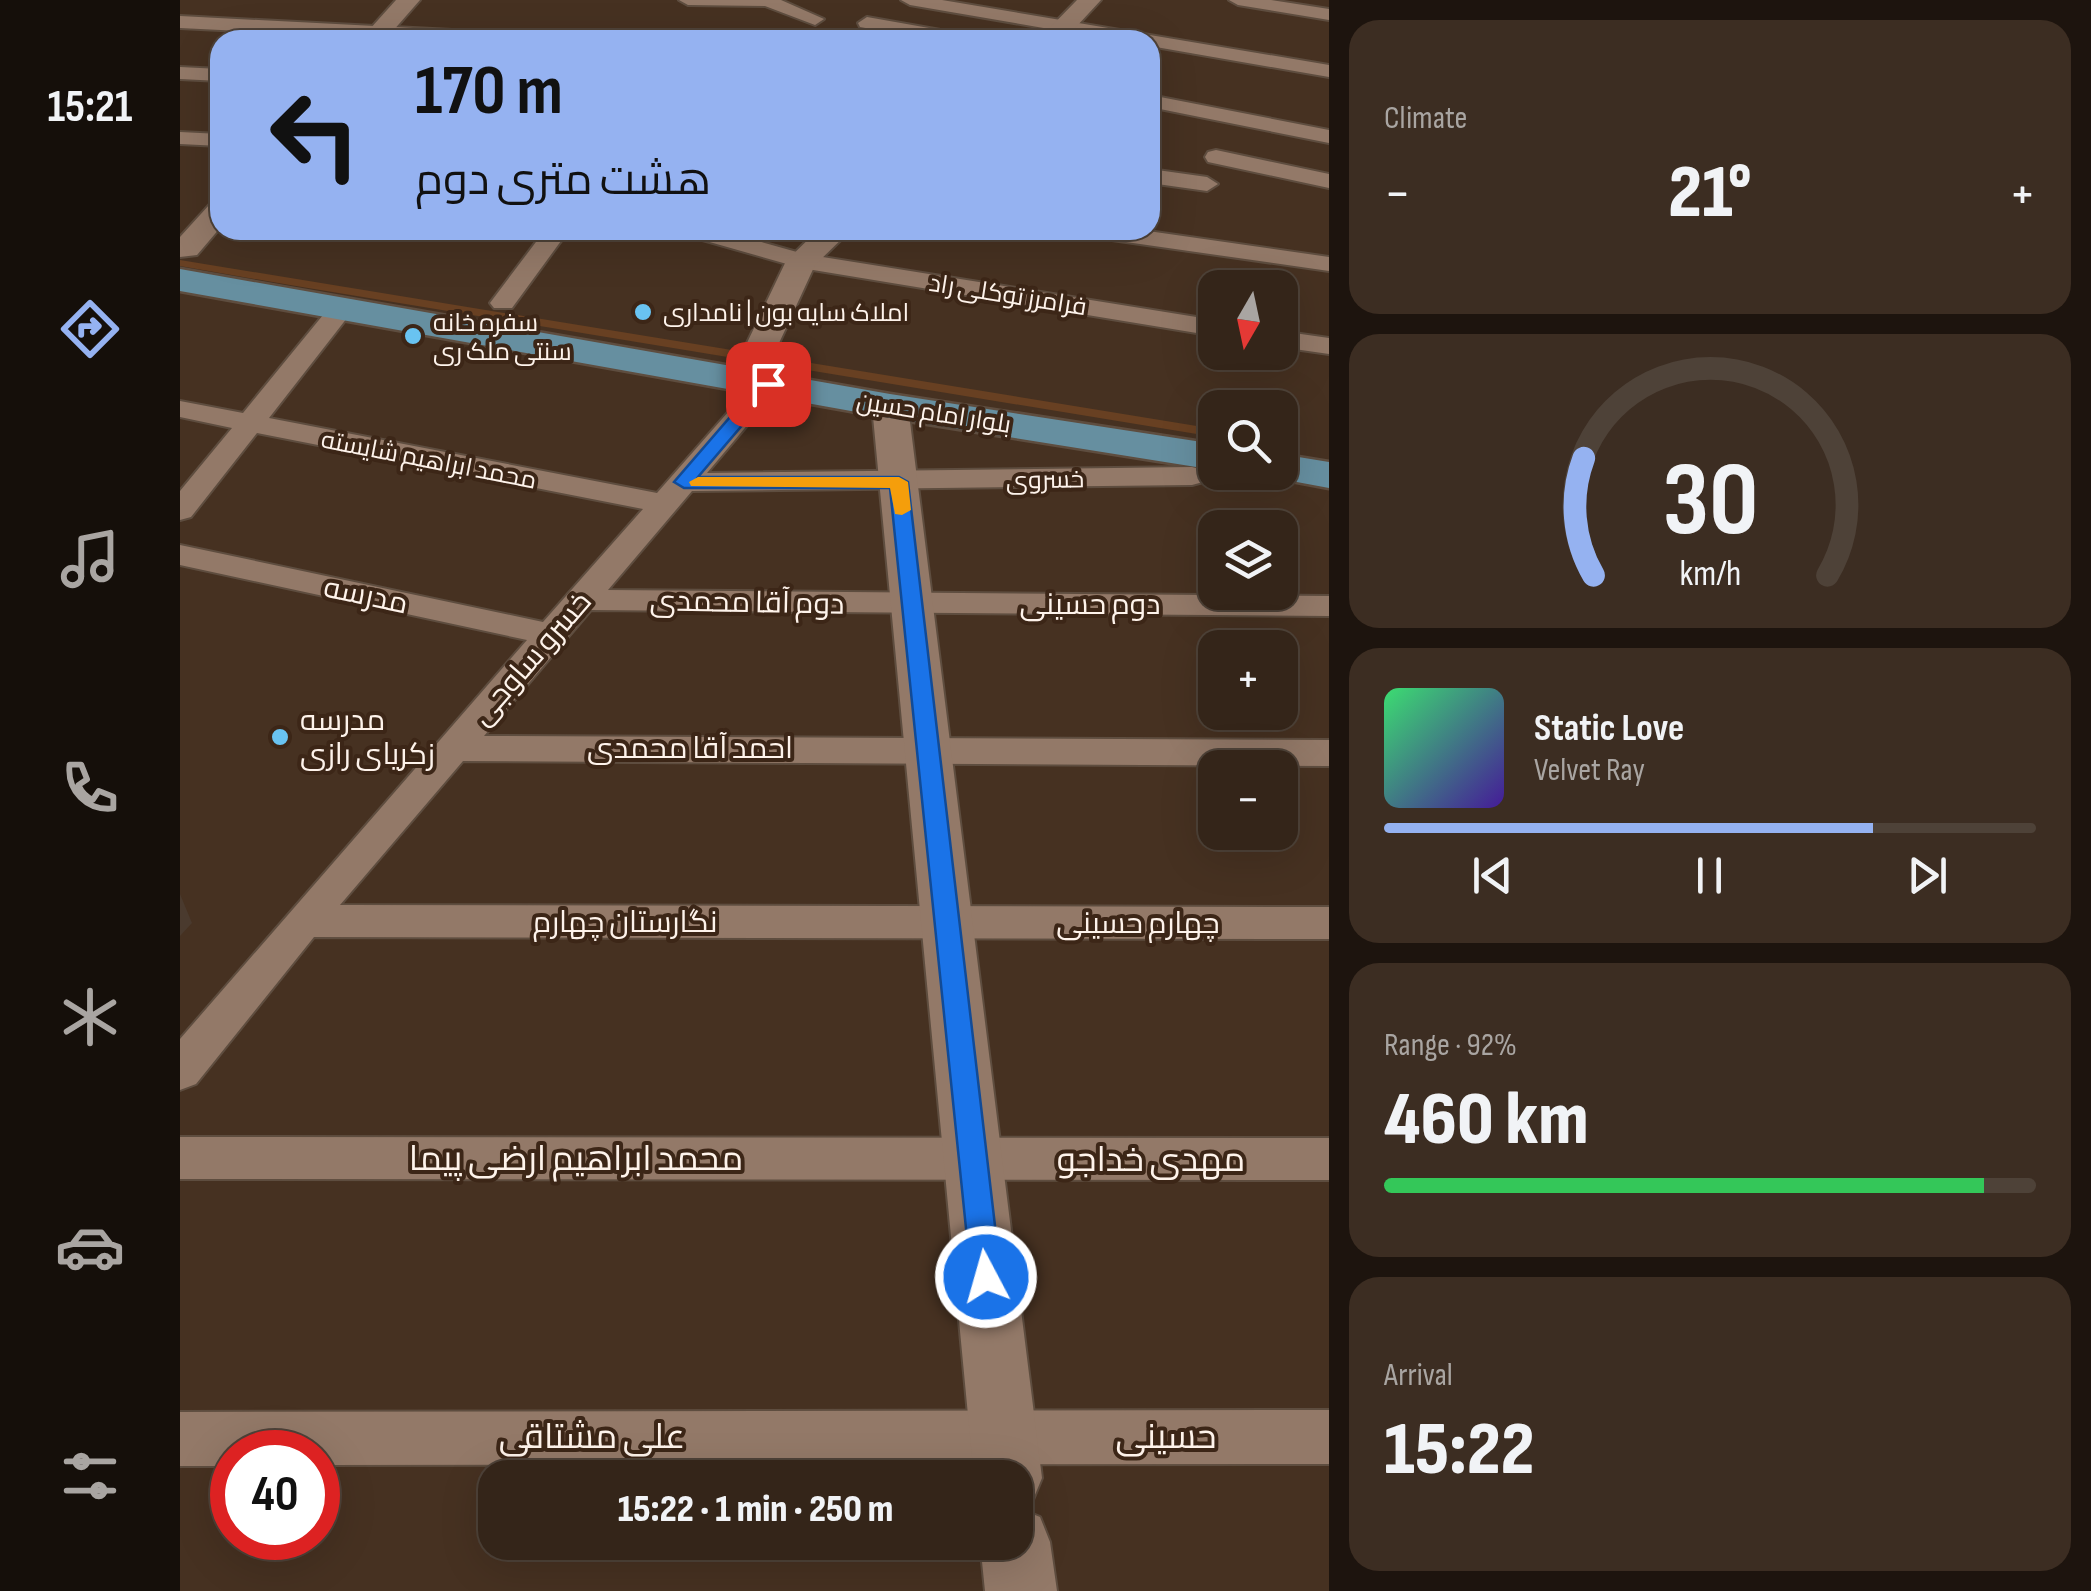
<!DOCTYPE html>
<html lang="en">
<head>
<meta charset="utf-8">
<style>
	body { margin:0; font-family:"Sofia Sans Condensed",Cairo,sans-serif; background:#3c2d22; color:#f1f3f6; height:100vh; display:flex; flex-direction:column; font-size:38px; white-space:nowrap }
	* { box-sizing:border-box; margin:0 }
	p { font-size:32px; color:#a9a5a2 }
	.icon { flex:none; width:55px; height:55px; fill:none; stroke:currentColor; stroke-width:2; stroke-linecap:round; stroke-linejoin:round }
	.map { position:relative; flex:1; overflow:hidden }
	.details { display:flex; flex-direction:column; gap:20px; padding:20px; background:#1d140e; width:762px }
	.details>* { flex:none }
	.guide { position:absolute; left:30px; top:30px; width:950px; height:210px; border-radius:30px; box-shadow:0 10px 40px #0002,0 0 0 2px #4e4238; background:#95b2f1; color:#111; overflow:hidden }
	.needle { width:65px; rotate:189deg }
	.buttons { position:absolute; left:1018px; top:270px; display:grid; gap:20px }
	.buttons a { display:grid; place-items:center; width:100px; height:100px; border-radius:20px; background:#342519; box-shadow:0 10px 40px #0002,0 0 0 2px #4e4238; font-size:50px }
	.speed { position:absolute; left:30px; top:1430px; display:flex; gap:20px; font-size:50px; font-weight:700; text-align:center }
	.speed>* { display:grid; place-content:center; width:130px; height:130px; border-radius:50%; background:#342519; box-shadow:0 10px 40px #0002,0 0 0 2px #4e4238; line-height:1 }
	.speed .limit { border:15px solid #d22; background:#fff; color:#111 }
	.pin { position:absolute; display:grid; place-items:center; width:85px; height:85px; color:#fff; margin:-42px; border-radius:20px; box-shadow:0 5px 15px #0006 }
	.me { position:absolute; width:110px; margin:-55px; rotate:354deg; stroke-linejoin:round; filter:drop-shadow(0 0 8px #0008) }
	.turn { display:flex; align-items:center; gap:35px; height:210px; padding:0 40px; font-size:45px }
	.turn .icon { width:130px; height:130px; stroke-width:2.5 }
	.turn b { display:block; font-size:70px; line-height:85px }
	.big { font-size:75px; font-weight:800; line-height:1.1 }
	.details .card { flex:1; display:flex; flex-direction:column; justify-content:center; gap:15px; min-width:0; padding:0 35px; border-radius:30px; background:#3c2d22 }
	.details .dial { align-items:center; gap:0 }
	.dial svg { height:260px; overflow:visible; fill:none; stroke:#4e4238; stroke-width:7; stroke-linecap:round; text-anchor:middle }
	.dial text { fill:#f1f3f6; stroke:none }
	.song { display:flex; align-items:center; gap:30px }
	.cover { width:120px; height:120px; border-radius:15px; background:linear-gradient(135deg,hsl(140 70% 55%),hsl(260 70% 35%)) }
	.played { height:10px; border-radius:5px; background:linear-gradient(90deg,#95b2f1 75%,#4e4238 75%) }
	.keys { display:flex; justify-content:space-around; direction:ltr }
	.heat { display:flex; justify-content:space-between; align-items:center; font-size:55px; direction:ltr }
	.charge { height:15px; border-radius:8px; background:linear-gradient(90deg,#34c759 92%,#4e4238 0) }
	.trip { position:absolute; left:298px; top:1460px; width:555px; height:100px; border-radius:30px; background:#342519; box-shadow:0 10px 40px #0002,0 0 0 2px #4e4238; font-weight:800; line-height:100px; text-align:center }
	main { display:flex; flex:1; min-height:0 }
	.tab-bar { display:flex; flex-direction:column; width:180px; justify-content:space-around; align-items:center; background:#150f0a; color:#a9a5a2 }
	.tab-bar .icon { width:70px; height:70px }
	.tab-bar .selected { color:#95b2f1 }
	.tab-bar b { font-size:45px; color:#f1f3f6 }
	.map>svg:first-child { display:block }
	.green { fill:#684022 }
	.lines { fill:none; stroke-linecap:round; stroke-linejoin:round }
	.minor-casing { stroke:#5e4d3f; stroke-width:4 }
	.tertiary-casing { stroke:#5e4d3f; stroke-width:4 }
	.primary-casing { stroke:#5e4d3f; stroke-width:5 }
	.minor { fill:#937968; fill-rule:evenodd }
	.tertiary { fill:#937968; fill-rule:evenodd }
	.primary { fill:#668fa0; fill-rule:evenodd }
	.shaded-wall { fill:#4a3a2e }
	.route { fill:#1a73e8; stroke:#114b97; stroke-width:2.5 }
	.slow { fill:#f59e0b }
	.poi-dot { fill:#69c3f1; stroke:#3c2617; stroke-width:4 }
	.labels { text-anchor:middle; stroke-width:8; stroke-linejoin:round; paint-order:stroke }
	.far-street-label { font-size:25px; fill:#fef3eb; stroke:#3c2617 }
	.far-poi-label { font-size:25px; fill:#fef3eb; stroke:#3c2617; text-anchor:start }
	.street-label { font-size:30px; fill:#fef3eb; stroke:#3c2617 }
	.poi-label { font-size:30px; fill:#fef3eb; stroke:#3c2617; text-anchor:start }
	.near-street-label { font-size:35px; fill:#fef3eb; stroke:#3c2617 }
</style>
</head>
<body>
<main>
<nav class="tab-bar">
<b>15:21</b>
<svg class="icon selected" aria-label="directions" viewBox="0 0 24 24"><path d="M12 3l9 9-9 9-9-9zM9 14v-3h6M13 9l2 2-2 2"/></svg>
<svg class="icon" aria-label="music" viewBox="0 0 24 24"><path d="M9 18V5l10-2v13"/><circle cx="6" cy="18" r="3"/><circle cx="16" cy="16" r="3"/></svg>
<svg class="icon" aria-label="phone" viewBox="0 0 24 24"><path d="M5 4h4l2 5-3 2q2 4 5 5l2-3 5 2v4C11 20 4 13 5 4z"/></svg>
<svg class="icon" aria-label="climate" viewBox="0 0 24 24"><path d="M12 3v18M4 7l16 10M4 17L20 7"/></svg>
<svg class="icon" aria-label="car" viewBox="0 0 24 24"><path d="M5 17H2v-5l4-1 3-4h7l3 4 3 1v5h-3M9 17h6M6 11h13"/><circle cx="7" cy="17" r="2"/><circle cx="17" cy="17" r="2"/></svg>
<svg class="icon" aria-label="filters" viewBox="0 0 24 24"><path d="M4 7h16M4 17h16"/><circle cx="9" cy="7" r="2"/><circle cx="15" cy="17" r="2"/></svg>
</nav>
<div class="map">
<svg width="1149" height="1591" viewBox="0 0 1149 1591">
	<rect width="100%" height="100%" fill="#463121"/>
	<!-- green -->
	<path class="green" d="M0 260 1035 429V437L110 285 0 266Z"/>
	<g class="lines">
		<!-- minor casing -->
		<g class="minor-casing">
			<path id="minor" d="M499 0H601L644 19 635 25 585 6 508 5Z
				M721 0H762L1149 65V77L970 46V40H933L730 5Z
				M1049 0H1091L1149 9V20L1058 5Z
				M0 16 347 34 357 40H238L0 28Z
				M687 17 783 34 793 40H751L680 27 678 23Z
				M0 67 40 69V81L0 79Z
				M970 95 1149 130V143L970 107Z
				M0 132 40 134V146L0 144Z
				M1036 150 1149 174V188L1028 162 1025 157 1028 152Z
				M970 169 1027 177 1038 184 1027 191 970 183Z
				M365 230H389L332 308H314L310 303Z
				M501 230H539L624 254 1035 320V336L621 268 505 235Z
				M899 230H961L1149 257V271L911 237Z
				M161 301 174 309 89 418 477 493 578 378 588 376 602 384 527 473 1012 467 1023 470 1027 476 1023 482 1012 485 512 491 428 590 1149 596V616L411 610 304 736 1149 740V766L283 761 160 905 1149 907V939L134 937 16 1084 0 1090V1039L347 640 0 565V545L363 622 463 509 77 433 11 517 0 520V491L52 428 0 417V401L63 413 152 304Z
				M1100 331 1149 338V354L1100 347Z
				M0 1137 1149 1138V1180L0 1179Z
				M1149 1410V1464L138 1465V1452H52V1466H0V1412Z"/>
		</g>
		<!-- tertiary casing -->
		<g class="tertiary-casing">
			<path id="tertiary" d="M216 0H240L205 40H180Z
				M897 0H921L884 40H858Z
				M40 201V228L17 255 0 257V237L30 204Z
				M638 230H671L635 265 594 354H570L565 347 606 261Z
				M710 395 723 398 728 406 862 1478 852 1502 838 1508 860 1517 870 1542 877 1591H805L800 1542H835V1478H794L692 406 697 398Z"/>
		</g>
		<!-- primary casing -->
		<g class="primary-casing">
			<path id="primary" d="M0 269 710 394 1035 444V470L710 418 0 291Z
				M1100 454 1149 462V488L1085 476 1082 472H1100Z"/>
		</g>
		<!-- minor -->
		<use href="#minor" class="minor"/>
		<!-- tertiary -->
		<use href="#tertiary" class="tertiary"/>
		<!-- primary -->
		<use href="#primary" class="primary"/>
	</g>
	<!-- shaded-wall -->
	<path class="shaded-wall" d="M0 894 12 923 0 936Z"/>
	<!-- route -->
	<path class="route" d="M588 379 594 380V388L518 477H719L728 482 821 1277 816 1287 806 1291 795 1287 791 1277 710 488H504L494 482 582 380Z"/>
	<!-- slow -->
	<path class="slow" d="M518 477H719L728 482 731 510 722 515 715 514 710 488 511 486 509 482Z"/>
	<!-- markers -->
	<g class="poi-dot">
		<circle cx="463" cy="312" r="10"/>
		<circle cx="233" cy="336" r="10"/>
		<circle cx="100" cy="737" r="10"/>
	</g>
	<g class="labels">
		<!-- far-street labels -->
		<g class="far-street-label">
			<text transform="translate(828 294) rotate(9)" y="9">فرامرز توکلی راد</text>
			<text transform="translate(754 412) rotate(9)" y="9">بلوار امام حسین</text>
			<text transform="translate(249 459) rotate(11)" y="9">محمد ابراهیم شایسته</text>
			<text transform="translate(865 479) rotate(-1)" y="9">خسروی</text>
		</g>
		<!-- far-poi labels -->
		<g class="far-poi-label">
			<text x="483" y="321">املاک سایه بون | نامداری</text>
			<text x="253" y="331">سفره خانه<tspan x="253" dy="29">سنتی ملک ری</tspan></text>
		</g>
		<!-- street labels -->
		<g class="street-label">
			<text transform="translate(186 595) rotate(12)" y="10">مدرسه</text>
			<text transform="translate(567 602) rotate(1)" y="10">دوم آقا محمدی</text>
			<text x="910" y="614">دوم حسینی</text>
			<text transform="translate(351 658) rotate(-49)" y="10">خسرو ساوجی</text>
			<text x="510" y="758">احمد آقا محمدی</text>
			<text x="445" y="932">نگارستان چهارم</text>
			<text x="958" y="933">چهارم حسینی</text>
		</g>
		<!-- poi labels -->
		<g class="poi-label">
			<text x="120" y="730">مدرسه<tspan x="120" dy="34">زکریای رازی</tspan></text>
		</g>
		<!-- near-street labels -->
		<g class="near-street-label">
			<text x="396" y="1170">محمد ابراهیم ارضی پیما</text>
			<text x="971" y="1171">مهدی خداجو</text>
			<text x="412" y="1448">علی مشتاقی</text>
			<text x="986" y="1448">حسینی</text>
		</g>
	</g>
</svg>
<div class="buttons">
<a><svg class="needle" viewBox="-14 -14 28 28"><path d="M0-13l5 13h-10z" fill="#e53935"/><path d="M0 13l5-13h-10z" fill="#a9a5a2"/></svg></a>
<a><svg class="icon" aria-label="search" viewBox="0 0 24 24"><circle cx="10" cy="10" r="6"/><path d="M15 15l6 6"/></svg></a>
<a><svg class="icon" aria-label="layers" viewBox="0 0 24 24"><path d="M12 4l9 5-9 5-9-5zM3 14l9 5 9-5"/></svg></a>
<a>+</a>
<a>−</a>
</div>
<div class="speed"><div class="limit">40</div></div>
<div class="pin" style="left:588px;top:384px;background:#d93025"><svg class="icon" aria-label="arrive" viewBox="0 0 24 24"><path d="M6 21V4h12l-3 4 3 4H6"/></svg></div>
<svg class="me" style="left:806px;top:1277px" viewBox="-20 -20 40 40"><circle r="17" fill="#1a73e8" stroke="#fff" stroke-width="3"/><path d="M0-11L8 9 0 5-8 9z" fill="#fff"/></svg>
<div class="trip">15:22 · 1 min · 250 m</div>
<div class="guide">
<div class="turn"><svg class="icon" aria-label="left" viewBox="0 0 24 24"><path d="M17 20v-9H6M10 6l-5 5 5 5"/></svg><div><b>170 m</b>هشت متری دوم</div></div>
</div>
</div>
<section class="details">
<div class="card"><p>Climate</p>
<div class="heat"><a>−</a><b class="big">21°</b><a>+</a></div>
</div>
<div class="card dial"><svg viewBox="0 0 100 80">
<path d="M14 69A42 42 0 1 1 86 69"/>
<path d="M14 69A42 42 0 0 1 11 33" stroke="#95b2f1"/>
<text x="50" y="56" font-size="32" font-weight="700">30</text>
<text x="50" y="72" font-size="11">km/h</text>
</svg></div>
<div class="card">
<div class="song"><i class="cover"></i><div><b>Static Love</b><p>Velvet Ray</p></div></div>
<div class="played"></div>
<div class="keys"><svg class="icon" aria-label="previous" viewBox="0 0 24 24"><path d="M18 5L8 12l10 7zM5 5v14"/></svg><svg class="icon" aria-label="pause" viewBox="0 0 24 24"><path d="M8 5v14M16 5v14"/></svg><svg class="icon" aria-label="next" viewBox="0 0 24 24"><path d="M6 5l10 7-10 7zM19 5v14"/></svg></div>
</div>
<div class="card"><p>Range · 92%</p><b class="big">460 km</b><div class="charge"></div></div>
<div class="card"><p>Arrival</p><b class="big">15:22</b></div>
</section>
</main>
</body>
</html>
